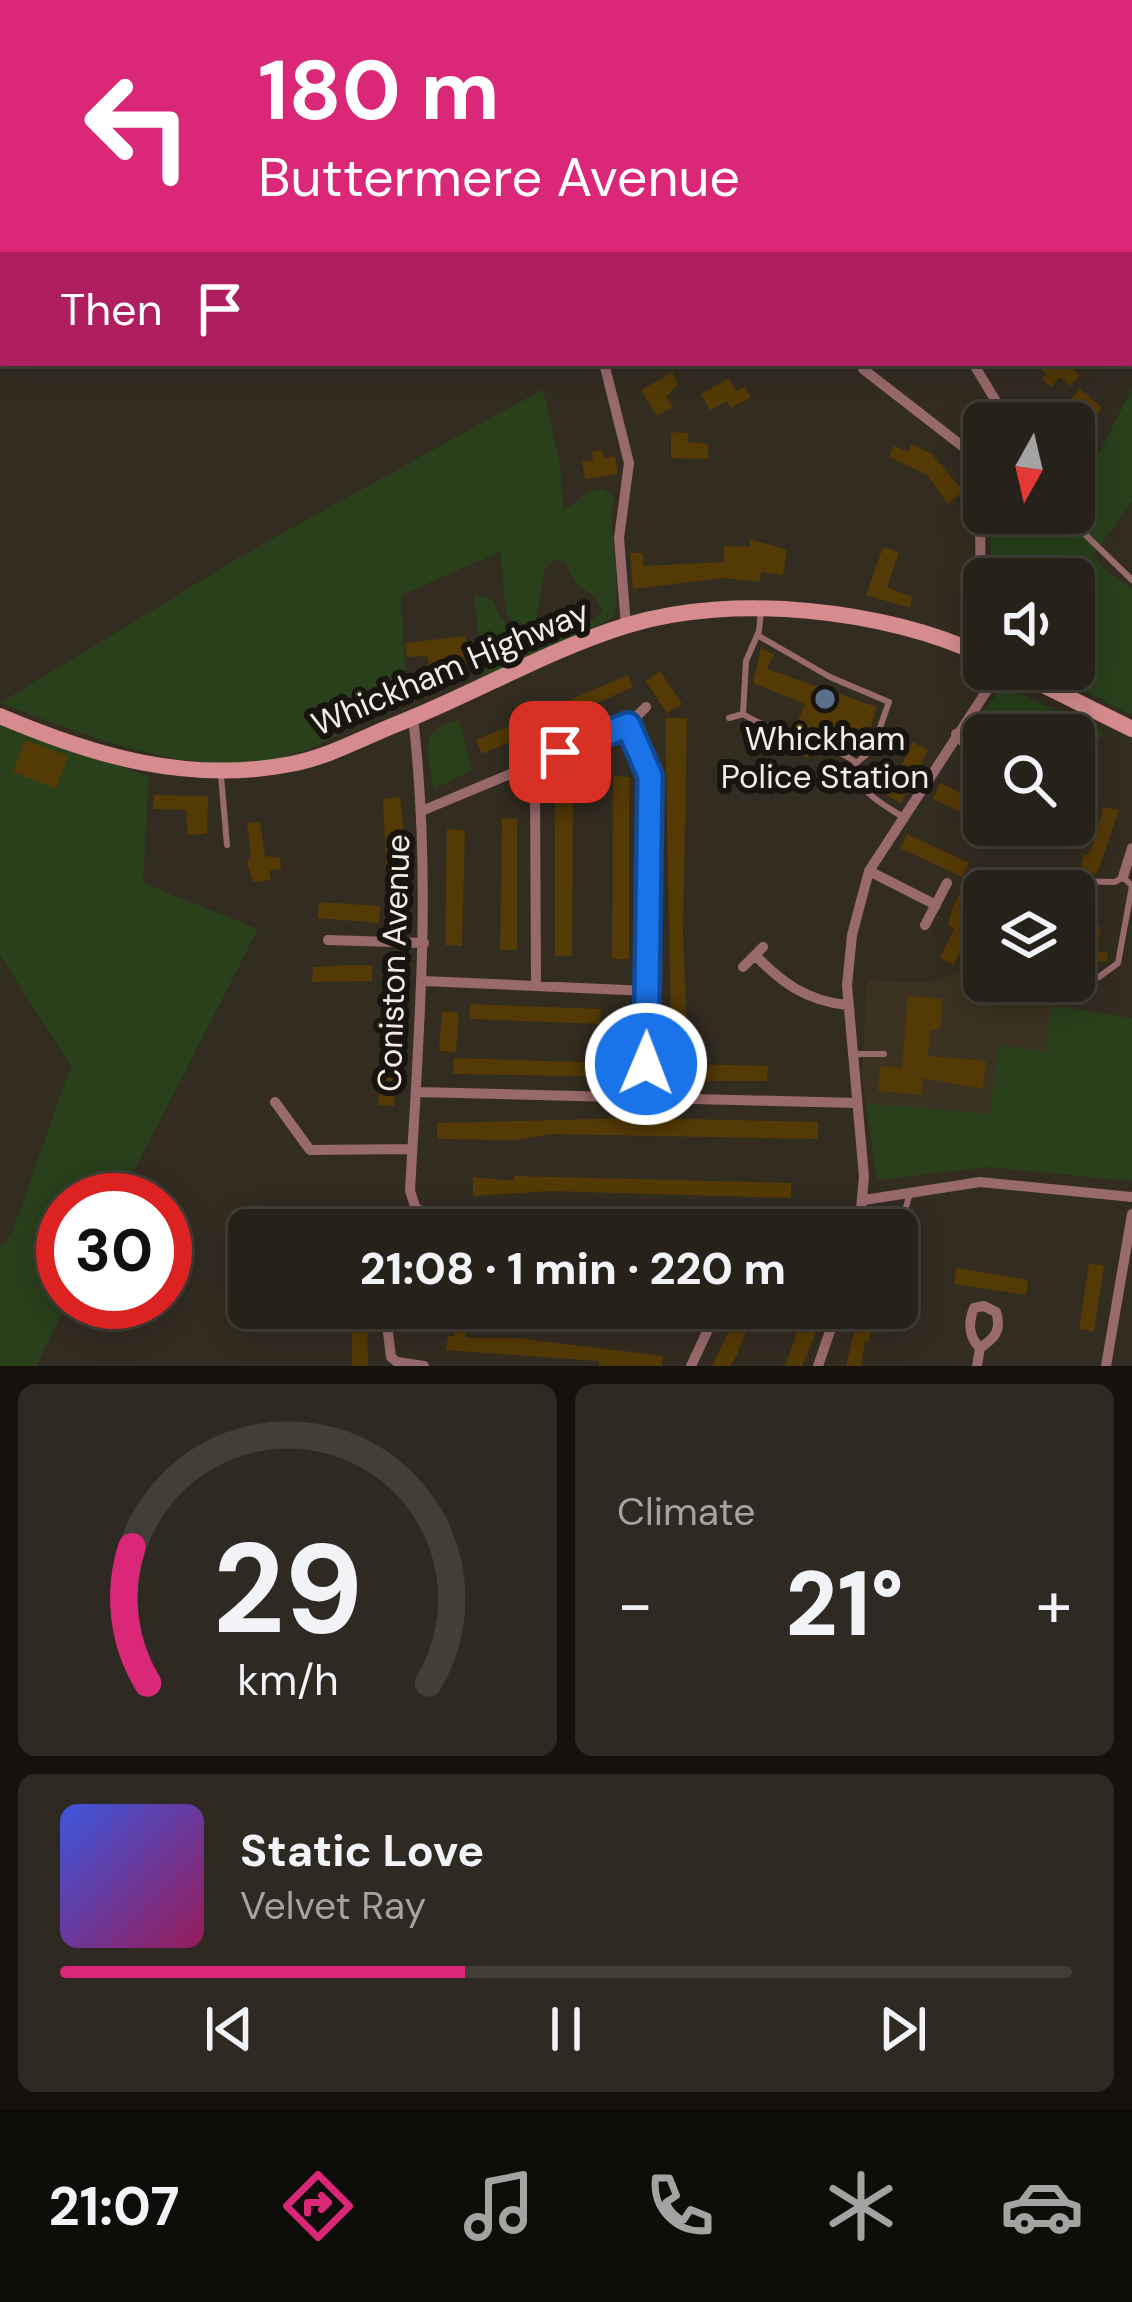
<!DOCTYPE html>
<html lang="en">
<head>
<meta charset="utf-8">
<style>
	body { margin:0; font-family:"DM Sans",sans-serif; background:#2e2922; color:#f1f3f6; height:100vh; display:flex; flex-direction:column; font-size:45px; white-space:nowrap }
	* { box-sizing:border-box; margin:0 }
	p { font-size:39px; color:#a4a3a2 }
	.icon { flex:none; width:66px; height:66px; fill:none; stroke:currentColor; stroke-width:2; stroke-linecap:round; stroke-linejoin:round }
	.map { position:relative; height:1366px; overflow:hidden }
	.side { display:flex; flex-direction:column; gap:18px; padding:18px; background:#15120e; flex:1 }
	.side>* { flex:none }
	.banner { position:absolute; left:0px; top:0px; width:1134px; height:366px; box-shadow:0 6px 30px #0003,0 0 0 3px #423e38; background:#db2777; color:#fff; overflow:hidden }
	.needle { width:78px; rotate:188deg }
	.controls { position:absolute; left:963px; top:402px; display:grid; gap:24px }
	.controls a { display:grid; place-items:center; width:132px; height:132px; border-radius:18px; background:#262119; box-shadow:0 6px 30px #0003,0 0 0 3px #423e38; font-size:60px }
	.speed { position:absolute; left:36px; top:1173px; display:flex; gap:24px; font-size:60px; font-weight:700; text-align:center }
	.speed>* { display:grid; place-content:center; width:156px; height:156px; border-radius:50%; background:#262119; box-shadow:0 6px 30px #0003,0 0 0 3px #423e38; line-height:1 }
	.speed .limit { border:18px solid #d22; background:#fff; color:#111 }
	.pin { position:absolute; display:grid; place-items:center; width:102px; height:102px; color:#fff; margin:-51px; border-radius:24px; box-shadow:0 6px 18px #0006 }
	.me { position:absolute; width:132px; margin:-66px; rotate:1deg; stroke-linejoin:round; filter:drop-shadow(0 0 9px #0008) }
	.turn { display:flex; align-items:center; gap:42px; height:252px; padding:0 60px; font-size:54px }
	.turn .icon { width:156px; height:156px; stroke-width:2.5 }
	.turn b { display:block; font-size:84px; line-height:102px }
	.then { display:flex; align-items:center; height:114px; padding:0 60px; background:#0003; gap:24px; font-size:45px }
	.big { font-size:90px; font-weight:800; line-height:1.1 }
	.side .widget { flex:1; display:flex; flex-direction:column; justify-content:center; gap:18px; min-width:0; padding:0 42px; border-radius:18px; background:#2e2922 }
	.side .dial { align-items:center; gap:0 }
	.dial svg { height:312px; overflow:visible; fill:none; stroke:#423e38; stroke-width:7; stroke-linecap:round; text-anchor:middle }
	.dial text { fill:#f1f3f6; stroke:none }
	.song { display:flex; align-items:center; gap:36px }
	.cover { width:144px; height:144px; border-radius:18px; background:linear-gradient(135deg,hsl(230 70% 55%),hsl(330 70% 35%)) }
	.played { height:12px; border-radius:6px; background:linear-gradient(90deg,#db2777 40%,#423e38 40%) }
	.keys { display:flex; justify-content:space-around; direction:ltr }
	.heat { display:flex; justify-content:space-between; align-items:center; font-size:66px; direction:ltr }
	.side .tiles { flex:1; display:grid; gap:18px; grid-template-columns:1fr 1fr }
	.widget:last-child { grid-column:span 2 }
	.trip { position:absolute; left:228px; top:1209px; width:690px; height:120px; border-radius:18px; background:#262119; box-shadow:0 6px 30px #0003,0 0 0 3px #423e38; font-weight:800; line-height:120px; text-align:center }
	.tabs { display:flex; height:192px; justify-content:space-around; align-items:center; background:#0f0d0a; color:#a4a3a2 }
	.tabs .icon { width:84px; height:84px }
	.tabs .selected { color:#db2777 }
	.tabs b { font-size:54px; color:#f1f3f6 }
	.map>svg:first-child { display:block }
	.built { fill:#3c3221 }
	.green { fill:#29401b }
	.building { fill:#543a05 }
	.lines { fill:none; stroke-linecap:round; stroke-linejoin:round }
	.lane { stroke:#996a6b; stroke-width:6 }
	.street { stroke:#996a6b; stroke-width:10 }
	.secondary { stroke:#d68c8e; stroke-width:16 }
	.route-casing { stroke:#114b97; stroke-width:30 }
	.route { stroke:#1a73e8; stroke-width:21 }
	.service-dot { fill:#5c6f8a; stroke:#181510; stroke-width:4.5 }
	.labels { text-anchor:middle; stroke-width:12; stroke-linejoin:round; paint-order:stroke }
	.street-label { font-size:33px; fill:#f1ede5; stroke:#181510 }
	.poi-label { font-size:33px; fill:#f1ede5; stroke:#181510 }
</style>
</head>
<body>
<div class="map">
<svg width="1132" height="1366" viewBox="0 0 1132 1366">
	<rect width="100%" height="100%" fill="#332c21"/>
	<!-- built -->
	<path class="built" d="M956 974 1011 984 1009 997 1132 1018V1181L987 1167 877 1180 862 1078 867 981 930 982Z"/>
	<!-- green -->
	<path class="green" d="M543 389 561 469 563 511 589 492 602 489 614 495C607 535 623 583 613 618L483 680 474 594 491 599C498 611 507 631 523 633 546 635 588 631 603 611L594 596 577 585 565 562 553 560 544 570 536 622 521 627 513 624 506 611 500 552 401 595 407 704C363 716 337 740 297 753 201 785 89 736 0 703L245 554Z
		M1132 389V501L1093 555 1105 570 1132 589V715L1041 669H1074V579H990L991 513H1074V467L1093 465Z
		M1003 686 1103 732 1092 753 1074 744V735H984V750L967 732Z
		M459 720 472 770 434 789C428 753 415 730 459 720Z
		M0 721 149 777 143 883 258 929 119 1200H63V1302H68L36 1366H0V1247L11 1235 71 1066 0 955Z
		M1051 1006 1132 1018V1181L987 1167 877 1180 866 1103 990 1114 999 1045 1046 1052Z"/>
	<!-- building -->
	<path class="building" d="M1034 363H1076L1072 368 1080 375 1070 386 1060 377 1051 387 1042 379 1047 374Z
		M672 372 678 384 666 397 673 407 657 416 641 390Z
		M729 378 736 391 745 386 751 397 731 408 727 401 710 410 701 394Z
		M1080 389 1102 408 1074 441V423H1064L1073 412 1065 406Z
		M671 432 688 433V442L708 444V459L671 458Z
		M911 444 932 454 963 491 948 504 927 475 889 457 894 446 908 452Z
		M602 450 604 458 615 456 618 474 585 479 582 462 593 460 592 452Z
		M750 539 787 550 783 575 761 572 760 582 722 578 633 589 630 553H643V566L724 562V546L749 547Z
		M883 547 899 552 887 587 912 597 910 608 866 595Z
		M466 636 469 663 453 664 455 684 446 685 444 665 429 667 428 656 407 657 405 643Z
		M761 648 774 654 767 669 877 707 867 738 852 731 848 740 829 732 826 739 795 728 805 704 753 683Z
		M660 671 682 704 667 713 646 681Z
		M628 675 633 687 482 754 476 740Z
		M665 718H687L683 931 688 1064 768 1066 767 1081H672Z
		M744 723 811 750 808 758 740 735Z
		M25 740 68 756 56 789 13 772Z
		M913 742 928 750 901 803 886 795Z
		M603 755 610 770 572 786 566 772Z
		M613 776 629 777V959H612Z
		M940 783 984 804V823L933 799Z
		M555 790H573L572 956H555Z
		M154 795 208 796 207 834 188 835 186 810 153 809Z
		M400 797 404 833 403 908H388L383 799Z
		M1103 807 1119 810 1097 874 1080 870 1084 854 1088 855 1095 840Z
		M502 818 517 819V950H500Z
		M260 822 265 856 280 858 281 869 269 871 271 880 253 882 247 862 251 857 247 823Z
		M447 829 465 830 462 946 445 945Z
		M907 834 969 863 962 877 900 848Z
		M967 879 980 885 966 915 962 932 968 935 954 965 940 958 954 929 948 925 952 909Z
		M319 902 380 906 379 923 318 918Z
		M1083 923 1100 926 1098 951 1108 953 1107 962 1091 961 1090 970 1074 965Z
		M348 965H372V981L312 982 313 967Z
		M908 996 942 999 940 1030 930 1029 928 1056 986 1061 983 1089 923 1078 921 1095 878 1091 880 1066 902 1068Z
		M470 1004 601 1009 600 1024 469 1019Z
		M384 1010 399 1011 394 1106 378 1105Z
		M442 1011 459 1013 456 1052 439 1051Z
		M612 1016H628V1057H612Z
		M454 1058 614 1063V1077L453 1074Z
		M635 1118 818 1122V1139L551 1134 515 1140 437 1139V1123Z
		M514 1176 791 1183V1198L550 1191 473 1196V1177L514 1181Z
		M1089 1263 1104 1266 1094 1332 1079 1329Z
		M956 1268 1028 1280 1026 1295 954 1284Z
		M352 1308H367L368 1366H352Z
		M805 1309 820 1313 814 1338 802 1366H785Z
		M858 1314 873 1317 869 1342 865 1341 861 1366H846Z
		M736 1316 750 1321 737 1355 730 1366H712Z
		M454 1330 466 1331V1338H516L663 1356 662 1366H599V1361L446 1350 448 1336H454Z"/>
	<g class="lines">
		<!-- lane -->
		<path class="lane" d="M1063 513 1132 580
			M757 635 830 677 889 702 872 750 856 763C857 793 880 802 903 817
			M743 714C773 734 837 745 856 763
			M729 718 743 714 746 661 759 631 761 610
			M221 776 227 845
			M1049 891 1061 881 1115 882 1123 877 1132 886 1118 963 1099 977 1074 979
			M851 1054H884
			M886 1230 906 1207 910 1193"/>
		<!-- street -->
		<path class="street" d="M453 0 455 3
			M1032 0V3
			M1113 0V3
			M650 3 652 0
			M1131 123H1132
			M1131 225H1132
			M604 363 629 463 619 538 626 626
			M973 363 1009 423
			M863 369 984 463
			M970 650 981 606 980 517 984 508
			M413 717C432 880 419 1029 410 1191L416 1209
			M628 725 649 776 645 1100
			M956 734 984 765
			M526 766 535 788 536 986
			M424 810 628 725 646 707
			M1007 831 1010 825
			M869 871 936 905
			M1123 877 1132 848
			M925 925 947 883
			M328 940 424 943
			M755 955C782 983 807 1001 847 1005
			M743 967 763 947
			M424 981 647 991
			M417 1092 857 1103
			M275 1102 310 1150 412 1149
			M864 1200 980 1182 1132 1197
			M416 1209 441 1216 862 1218
			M381 1230V1224L416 1209
			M859 1230 864 1177 847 985 852 935 869 871 1001 669
			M385 1308 391 1357 397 1362 424 1366
			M691 1366 718 1308
			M818 1366 838 1308
			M977 1366 980 1348C968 1336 968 1323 974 1308L984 1306 996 1312C1002 1330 995 1338 980 1348
			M1106 1366 1132 1214"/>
		<!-- secondary -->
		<path class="secondary" d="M1011 669 1132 729
			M0 716C94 756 188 784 291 764 329 757 366 736 402 722 477 692 550 649 628 625 732 593 886 609 984 656"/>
	</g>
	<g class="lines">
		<!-- route casing -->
		<g class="route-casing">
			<path id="route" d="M560 752 628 725 650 776 646 1064"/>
		</g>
		<!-- route -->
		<use href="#route" class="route"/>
	</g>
	<!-- markers -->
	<circle class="service-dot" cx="825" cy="699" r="12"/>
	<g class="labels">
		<!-- street labels -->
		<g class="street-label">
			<text transform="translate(450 667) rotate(-23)" y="12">Whickham Highway</text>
			<text transform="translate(393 963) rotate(-88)" y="12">Coniston Avenue</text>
		</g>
		<!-- poi labels -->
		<g class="poi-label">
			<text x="825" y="750">Whickham<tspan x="825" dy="38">Police Station</tspan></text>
		</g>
	</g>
</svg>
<div class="controls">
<a><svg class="needle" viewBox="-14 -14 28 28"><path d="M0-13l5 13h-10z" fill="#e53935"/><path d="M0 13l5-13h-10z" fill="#a4a3a2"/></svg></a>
<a><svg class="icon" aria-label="sound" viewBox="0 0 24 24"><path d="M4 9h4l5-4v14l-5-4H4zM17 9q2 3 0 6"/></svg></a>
<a><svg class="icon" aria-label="search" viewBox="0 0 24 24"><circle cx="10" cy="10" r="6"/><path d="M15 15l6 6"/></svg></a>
<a><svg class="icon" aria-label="layers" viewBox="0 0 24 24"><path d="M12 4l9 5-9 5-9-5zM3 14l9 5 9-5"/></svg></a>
</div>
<div class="speed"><div class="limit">30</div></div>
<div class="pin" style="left:560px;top:752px;background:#d93025"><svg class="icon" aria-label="arrive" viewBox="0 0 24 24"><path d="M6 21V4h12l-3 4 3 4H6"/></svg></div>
<svg class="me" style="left:646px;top:1064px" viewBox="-20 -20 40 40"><circle r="17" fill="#1a73e8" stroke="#fff" stroke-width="3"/><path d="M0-11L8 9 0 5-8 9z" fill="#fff"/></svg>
<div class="trip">21:08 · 1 min · 220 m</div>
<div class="banner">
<div class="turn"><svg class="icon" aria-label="left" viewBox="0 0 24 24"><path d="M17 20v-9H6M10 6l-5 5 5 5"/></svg><div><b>180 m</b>Buttermere Avenue</div></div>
<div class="then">Then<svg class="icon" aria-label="arrive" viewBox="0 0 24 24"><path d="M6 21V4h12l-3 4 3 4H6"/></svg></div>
</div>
</div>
<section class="side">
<div class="tiles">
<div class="widget dial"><svg viewBox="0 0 100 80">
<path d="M14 69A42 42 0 1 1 86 69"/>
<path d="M14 69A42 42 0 0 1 10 34" stroke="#db2777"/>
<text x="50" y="56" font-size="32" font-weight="700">29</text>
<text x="50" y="72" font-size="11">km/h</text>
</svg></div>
<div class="widget"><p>Climate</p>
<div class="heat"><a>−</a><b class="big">21°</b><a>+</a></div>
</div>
<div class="widget">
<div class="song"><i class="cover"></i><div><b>Static Love</b><p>Velvet Ray</p></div></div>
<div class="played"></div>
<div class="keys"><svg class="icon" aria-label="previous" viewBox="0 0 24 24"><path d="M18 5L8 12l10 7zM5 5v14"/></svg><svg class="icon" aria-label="pause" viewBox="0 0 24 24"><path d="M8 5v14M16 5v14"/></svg><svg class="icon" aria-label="next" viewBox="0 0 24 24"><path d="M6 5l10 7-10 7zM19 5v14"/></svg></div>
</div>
</div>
</section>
<nav class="tabs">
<b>21:07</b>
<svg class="icon selected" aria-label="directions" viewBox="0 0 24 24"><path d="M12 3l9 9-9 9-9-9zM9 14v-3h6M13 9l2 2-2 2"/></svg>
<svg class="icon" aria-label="music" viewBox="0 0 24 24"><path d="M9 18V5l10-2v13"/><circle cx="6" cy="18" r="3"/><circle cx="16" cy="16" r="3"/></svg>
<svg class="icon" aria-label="phone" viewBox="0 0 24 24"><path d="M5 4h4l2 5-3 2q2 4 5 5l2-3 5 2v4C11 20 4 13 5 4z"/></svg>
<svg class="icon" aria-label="climate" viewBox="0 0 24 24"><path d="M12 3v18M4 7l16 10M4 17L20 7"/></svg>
<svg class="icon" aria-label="car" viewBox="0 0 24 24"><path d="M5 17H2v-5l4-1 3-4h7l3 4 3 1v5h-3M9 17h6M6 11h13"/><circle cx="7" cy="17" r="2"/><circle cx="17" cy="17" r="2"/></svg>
</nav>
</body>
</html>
